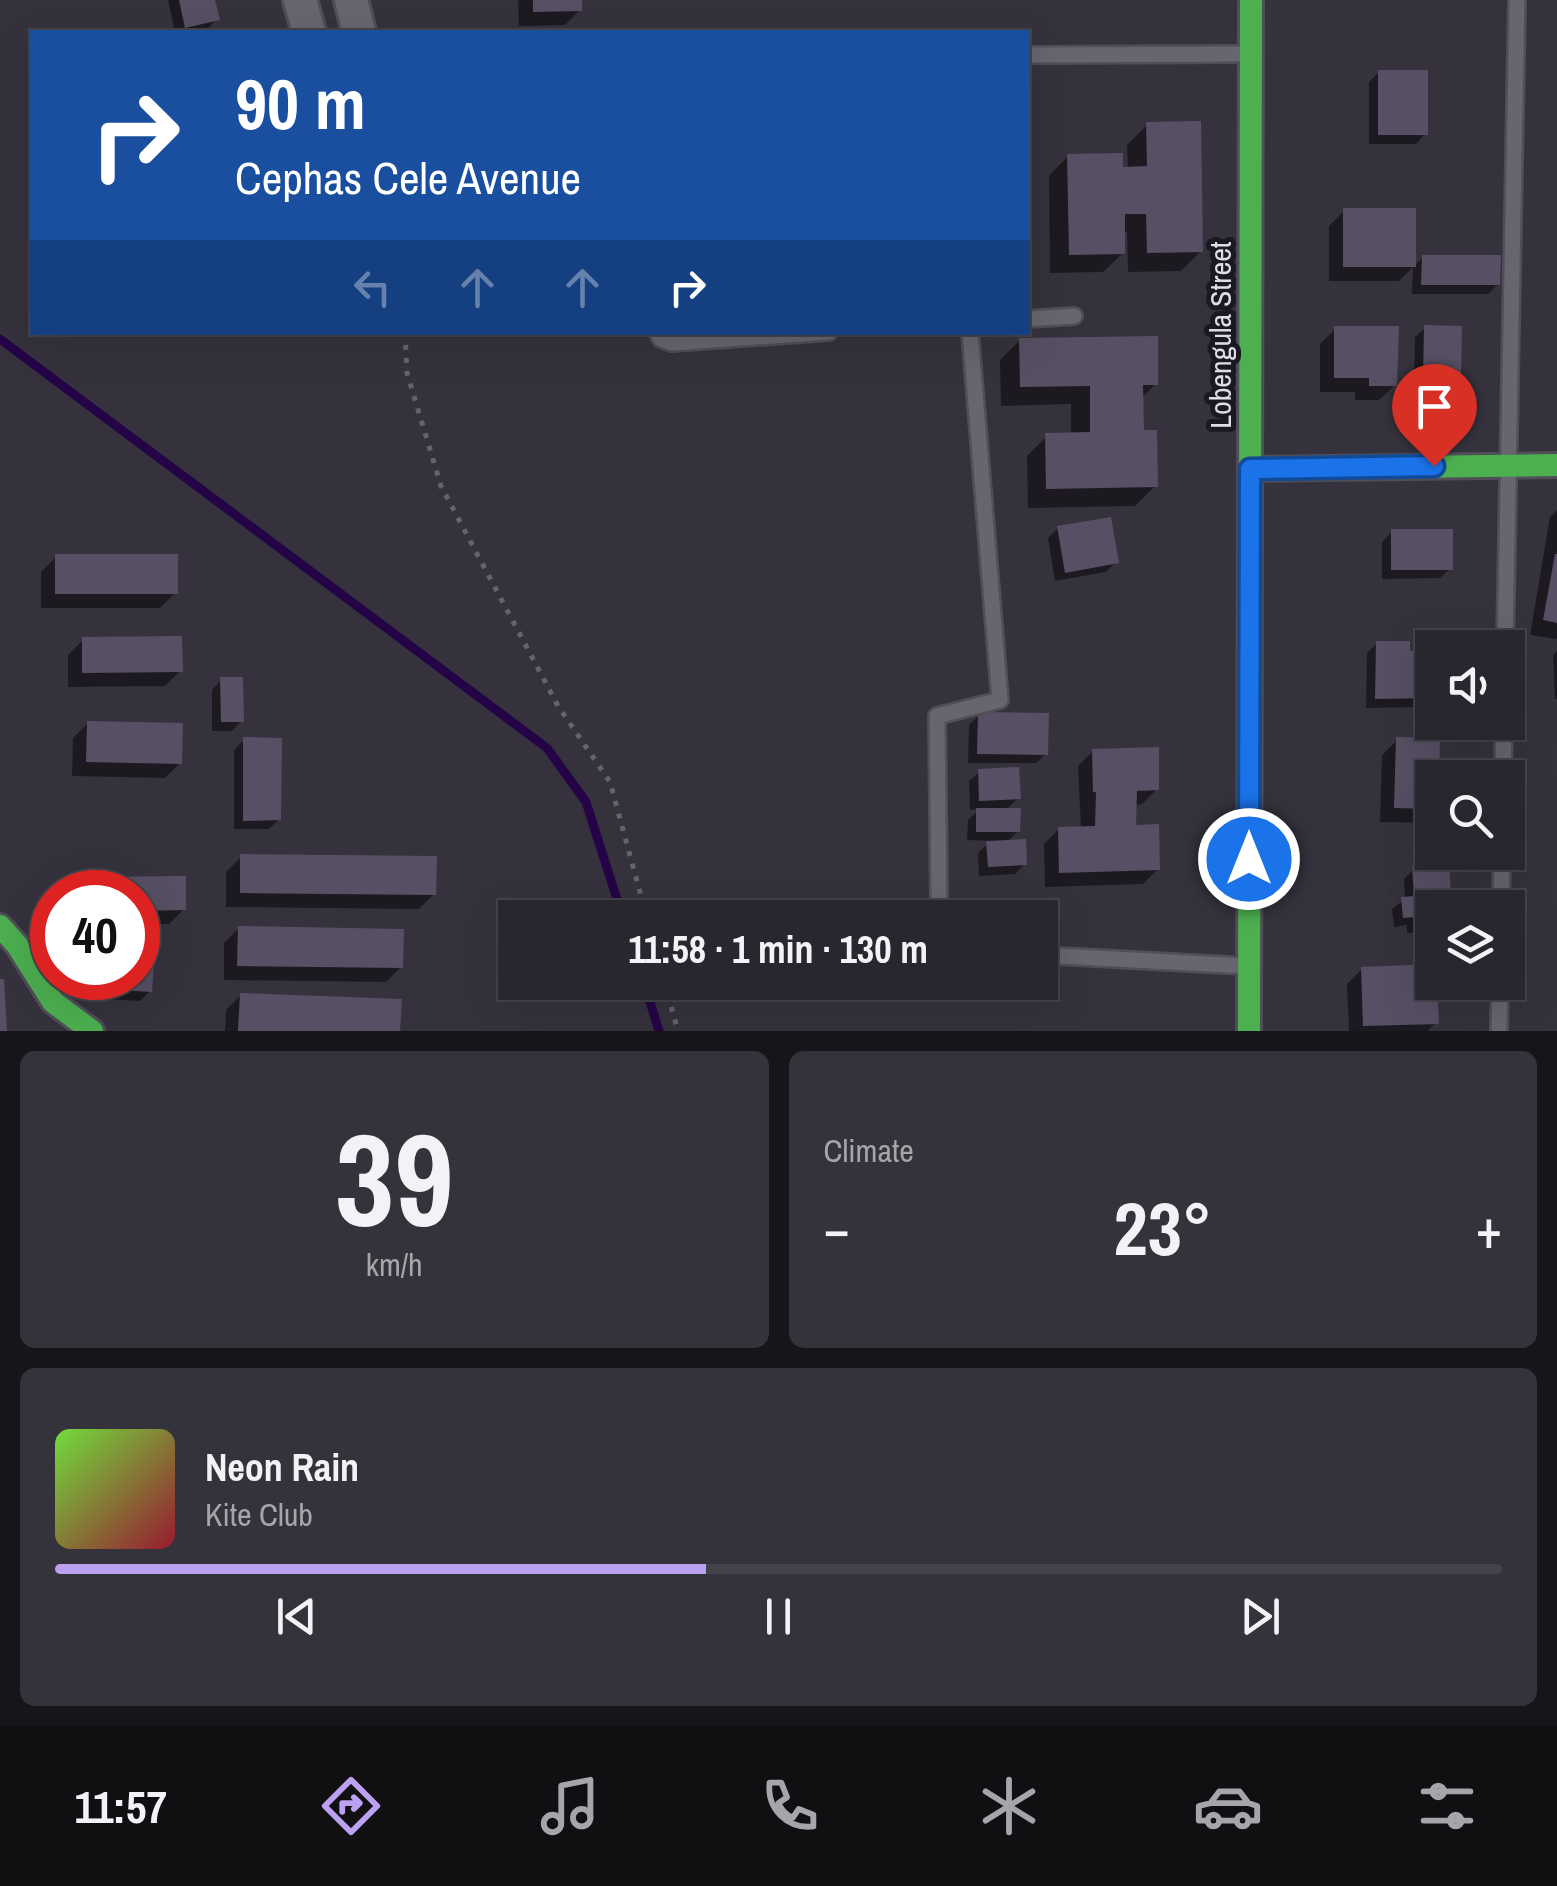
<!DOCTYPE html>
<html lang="en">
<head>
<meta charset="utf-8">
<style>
	body { margin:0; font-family:"Archivo Narrow",sans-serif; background:#34323a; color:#f1f3f6; height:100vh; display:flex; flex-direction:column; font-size:38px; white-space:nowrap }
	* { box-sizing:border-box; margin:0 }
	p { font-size:32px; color:#a5a5aa }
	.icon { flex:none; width:55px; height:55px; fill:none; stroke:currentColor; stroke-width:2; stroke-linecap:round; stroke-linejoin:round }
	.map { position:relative; height:1031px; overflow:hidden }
	.details { display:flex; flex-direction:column; gap:20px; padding:20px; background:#161519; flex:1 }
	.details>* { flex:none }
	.top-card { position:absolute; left:30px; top:30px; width:1000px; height:305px; border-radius:0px; box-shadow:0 10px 40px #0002,0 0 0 2px #44434a; background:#1a4fa0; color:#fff; overflow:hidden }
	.buttons { position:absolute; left:1415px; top:630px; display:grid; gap:20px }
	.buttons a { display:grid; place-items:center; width:110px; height:110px; border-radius:0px; background:#28262e; box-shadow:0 10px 40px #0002,0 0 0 2px #44434a; font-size:50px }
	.speed { position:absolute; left:30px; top:870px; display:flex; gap:20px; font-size:50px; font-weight:700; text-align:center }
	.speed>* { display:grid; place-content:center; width:130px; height:130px; border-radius:50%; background:#28262e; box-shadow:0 10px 40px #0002,0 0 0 2px #44434a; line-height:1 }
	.speed .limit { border:15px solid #d22; background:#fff; color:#111 }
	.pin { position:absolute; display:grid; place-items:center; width:85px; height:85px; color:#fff; margin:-102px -42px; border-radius:50% 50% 50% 0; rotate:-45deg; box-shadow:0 0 10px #0007 }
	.pin .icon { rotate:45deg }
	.me { position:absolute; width:110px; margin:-55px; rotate:0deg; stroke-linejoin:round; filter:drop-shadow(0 0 8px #0008) }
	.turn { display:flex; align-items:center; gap:35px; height:210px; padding:0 40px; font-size:45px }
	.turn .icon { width:130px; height:130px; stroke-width:2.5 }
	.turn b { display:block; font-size:70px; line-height:85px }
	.lanes { display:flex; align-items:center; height:95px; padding:0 40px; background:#0003; justify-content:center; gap:50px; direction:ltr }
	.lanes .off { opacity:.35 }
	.big { font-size:75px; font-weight:700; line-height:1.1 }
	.details .card { flex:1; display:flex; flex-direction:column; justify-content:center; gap:15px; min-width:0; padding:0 35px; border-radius:15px; background:#34323a }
	.details .dial { align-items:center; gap:0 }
	.dial b { font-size:130px; line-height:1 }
	.song { display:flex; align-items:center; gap:30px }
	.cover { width:120px; height:120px; border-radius:15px; background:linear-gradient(135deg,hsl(100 70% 55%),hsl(350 70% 35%)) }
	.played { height:10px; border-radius:5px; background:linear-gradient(90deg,#bca0f2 45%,#44434a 45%) }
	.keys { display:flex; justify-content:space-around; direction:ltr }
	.heat { display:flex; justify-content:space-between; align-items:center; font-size:55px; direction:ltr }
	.details .tiles { flex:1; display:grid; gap:20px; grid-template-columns:1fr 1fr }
	.card:last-child { grid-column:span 2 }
	.trip { position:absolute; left:498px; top:900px; width:560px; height:100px; border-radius:0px; background:#28262e; box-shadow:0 10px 40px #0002,0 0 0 2px #44434a; font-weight:700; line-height:100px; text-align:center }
	.tab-bar { display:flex; height:160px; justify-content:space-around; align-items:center; background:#100f12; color:#a5a5aa }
	.tab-bar .icon { width:70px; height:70px }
	.tab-bar .selected { color:#bca0f2 }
	.tab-bar b { font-size:45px; color:#f1f3f6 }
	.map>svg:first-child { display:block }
	.shadow { fill:#0007 }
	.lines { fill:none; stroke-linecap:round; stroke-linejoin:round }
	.stream { stroke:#240446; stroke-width:9 }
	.building { fill:#575064 }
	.lane-casing { stroke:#504e57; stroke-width:20 }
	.street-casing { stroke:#504e57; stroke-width:38 }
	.fast-casing { stroke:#504e57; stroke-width:28 }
	.path { stroke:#65636b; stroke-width:5; stroke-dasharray:5 8; stroke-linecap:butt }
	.lane { stroke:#67656d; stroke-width:15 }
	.street { stroke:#67656d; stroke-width:32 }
	.fast { stroke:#4caf50; stroke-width:22 }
	.route-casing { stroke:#114b97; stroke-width:25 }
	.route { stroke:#1a73e8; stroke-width:18 }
	.labels { text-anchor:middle; stroke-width:10; stroke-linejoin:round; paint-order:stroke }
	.street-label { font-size:30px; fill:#dfdbe8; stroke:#1a1820 }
</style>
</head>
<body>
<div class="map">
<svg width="1557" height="1031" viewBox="0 0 1557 1031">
	<rect width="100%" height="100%" fill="#35323d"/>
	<!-- shadow -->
	<path class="shadow" d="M168 0H212L217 19 207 29 175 32Z
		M518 0H579L580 10 565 25 519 26Z
		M1379 72 1425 134 1416 144H1369V82Z
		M1147 125 1201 251 1181 271 1128 272 1127 232H1122L1123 253 1103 272 1050 273 1049 176 1068 156 1128 169 1127 145Z
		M1344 211 1414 266 1423 257 1498 284 1488 294H1412L1413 267 1399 281H1329V226Z
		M1336 328 1395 385 1379 400H1355V392H1320V344Z
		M1425 328 1458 378 1449 388 1414 387 1415 337Z
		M1020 340 1156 384 1141 398 1142 432 1155 486 1135 506 1028 508 1027 456 1047 436 1071 435V404L1001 406 1000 360Z
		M1557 510V639L1530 635 1550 517Z
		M1058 528 1116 562 1106 572 1055 581 1048 538Z
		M1392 532 1450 569 1440 578 1382 579V542Z
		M56 557 175 593 160 608H41V572Z
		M83 640 180 671 165 686 68 687V655Z
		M1377 643 1408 653H1432V701L1427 707 1366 708 1367 653Z
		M1557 651V699H1555L1553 655Z
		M221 680 241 721 232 731H212V690Z
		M979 715 1046 754 1036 763H968L969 725Z
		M88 723 180 763 165 778 72 776 73 738Z
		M244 740 279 819 269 829H234V750Z
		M1397 740 1432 778V823L1380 822 1382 755Z
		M1093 751 1157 789 1142 804 1134 805 1133 828 1158 869 1143 884 1045 887 1044 844 1059 829H1081L1078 766Z
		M979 772 1018 798 1005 811 1018 831 1007 842 1025 864 1015 874 979 876 978 853 990 841 967 840 968 820 979 809 970 810 969 781Z
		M241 857 434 894 419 909 226 907V872Z
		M1414 869 1432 908V932L1407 933V925L1394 927 1392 909 1405 899 1404 879Z
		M183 879 184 909 169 924 138 925V892H66L79 880Z
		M239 928 401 967 386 982 224 980V943Z
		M138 948 152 949 150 991 140 1001 106 999 108 978H138Z
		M1432 967 1436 1022 1428 1031H1349L1347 984 1362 969Z
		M241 995 398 1031H225L226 1010Z"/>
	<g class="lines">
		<!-- stream -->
		<path class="stream" d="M0 339 547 748 586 802 623 918
			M644 982 659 1031"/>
	</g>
	<!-- building -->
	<path class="building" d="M179 0H215L220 20 185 28Z
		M533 0H582V11L533 12Z
		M1378 70H1428V135H1378Z
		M1201 121 1203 252 1147 253 1146 214H1125V254L1069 255 1067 154 1123 153V167L1147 166 1146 122Z
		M1343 208H1416V267H1343Z
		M1422 255H1501L1500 285H1421Z
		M1424 325 1462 326 1461 379 1423 378Z
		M1334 326H1399L1397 386H1369V378H1334Z
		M1158 336V385H1143L1144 430H1157L1158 487 1046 489 1045 433 1090 432V386L1020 387 1019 338Z
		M1111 517 1119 563 1065 573 1057 526Z
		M1391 529H1453V570H1391Z
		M55 554H178V594H55Z
		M1555 554H1557V623L1543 620Z
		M182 636 183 672 82 673V637Z
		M1376 641H1410V651H1432V698L1375 699Z
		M220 677H243L244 722H221Z
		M978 712 1049 713 1048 755 977 754Z
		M87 721 183 723 182 764 86 762Z
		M243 737 282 738 281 820 243 821Z
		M1396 737 1440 738 1439 778H1432V809L1394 808Z
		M1159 747V790L1137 791 1136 825 1159 824 1160 870 1059 873 1058 827 1095 826 1096 792H1093L1092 749Z
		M1019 767 1021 799 979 801 978 769Z
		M976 808H1021L1020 832H976Z
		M1026 839 1027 865 988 867 986 841Z
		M240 854 437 856 436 895 240 893Z
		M1449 864 1452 908H1432V924L1416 925 1415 917 1403 918 1401 897 1414 896 1412 866Z
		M186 876V910L138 911V892H78V877Z
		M238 926 404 929 403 968 237 966Z
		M138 945 155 946 152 992 115 990 116 978H138Z
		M1432 964V982H1437L1439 1024 1363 1026 1361 967Z
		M0 979H4L7 1031H0Z
		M240 993 402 999 400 1031H238Z"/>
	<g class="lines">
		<!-- lane casing -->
		<g class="lane-casing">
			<path id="lane" d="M1028 55 1248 54
				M1028 319 1074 316
				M657 332 661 339 672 343 829 332
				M1505 648 1517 0
				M1503 778 1504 722
				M1501 908 1502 852
				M952 918 939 902 937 716 1000 700 970 332
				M1040 955 1246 966
				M1499 1031 1500 982"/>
		</g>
		<!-- street casing -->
		<g class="street-casing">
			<path id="street" d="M300 0 309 32
				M351 0 359 32"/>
		</g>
		<!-- fast casing -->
		<g class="fast-casing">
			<path id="fast" d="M1250 469 1557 465
				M0 926 17 945 53 1002 92 1031
				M1249 1031 1251 0"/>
		</g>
		<!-- path -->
		<path class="path" d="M405 332 407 373 441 486 558 706 610 782 647 918
			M664 982 678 1031"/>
		<!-- lane -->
		<use href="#lane" class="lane"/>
		<!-- street -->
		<use href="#street" class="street"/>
		<!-- fast -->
		<use href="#fast" class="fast"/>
	</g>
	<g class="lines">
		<!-- route casing -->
		<g class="route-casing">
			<path id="route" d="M1249 859 1250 469 1434 466"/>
		</g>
		<!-- route -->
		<use href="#route" class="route"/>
	</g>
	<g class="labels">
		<!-- street labels -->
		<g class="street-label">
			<text transform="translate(1221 335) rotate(-90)" y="10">Lobengula Street</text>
		</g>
	</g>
</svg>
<div class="buttons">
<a><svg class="icon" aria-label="sound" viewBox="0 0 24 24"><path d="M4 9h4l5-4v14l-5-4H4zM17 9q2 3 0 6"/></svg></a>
<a><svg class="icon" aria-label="search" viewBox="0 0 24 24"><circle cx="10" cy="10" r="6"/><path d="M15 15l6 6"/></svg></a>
<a><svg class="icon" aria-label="layers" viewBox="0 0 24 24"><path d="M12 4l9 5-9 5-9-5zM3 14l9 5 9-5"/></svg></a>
</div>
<div class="speed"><div class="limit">40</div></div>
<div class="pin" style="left:1434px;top:466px;background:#d93025"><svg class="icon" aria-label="arrive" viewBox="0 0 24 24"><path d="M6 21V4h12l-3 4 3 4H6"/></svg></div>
<svg class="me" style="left:1249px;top:859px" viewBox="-20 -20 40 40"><circle r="17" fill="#1a73e8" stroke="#fff" stroke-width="3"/><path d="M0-11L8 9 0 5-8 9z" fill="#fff"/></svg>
<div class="trip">11:58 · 1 min · 130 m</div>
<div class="top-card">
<div class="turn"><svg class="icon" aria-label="right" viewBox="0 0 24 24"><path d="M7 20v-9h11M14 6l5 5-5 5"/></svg><div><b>90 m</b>Cephas Cele Avenue</div></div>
<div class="lanes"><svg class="icon off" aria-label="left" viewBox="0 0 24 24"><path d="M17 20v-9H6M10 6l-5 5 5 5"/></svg><svg class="icon off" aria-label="ahead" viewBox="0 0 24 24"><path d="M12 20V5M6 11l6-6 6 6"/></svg><svg class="icon off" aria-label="ahead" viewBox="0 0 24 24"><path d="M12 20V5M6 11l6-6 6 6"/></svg><svg class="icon" aria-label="right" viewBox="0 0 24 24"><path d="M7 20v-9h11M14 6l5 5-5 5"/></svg></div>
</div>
</div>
<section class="details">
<div class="tiles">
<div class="card dial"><b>39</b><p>km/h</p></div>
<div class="card"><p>Climate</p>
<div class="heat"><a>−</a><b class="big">23°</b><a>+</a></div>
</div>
<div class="card">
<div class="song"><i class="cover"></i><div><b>Neon Rain</b><p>Kite Club</p></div></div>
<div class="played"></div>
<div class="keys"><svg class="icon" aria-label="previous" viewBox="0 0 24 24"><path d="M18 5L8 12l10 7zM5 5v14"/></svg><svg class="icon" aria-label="pause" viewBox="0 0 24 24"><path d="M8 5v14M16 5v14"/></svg><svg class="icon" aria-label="next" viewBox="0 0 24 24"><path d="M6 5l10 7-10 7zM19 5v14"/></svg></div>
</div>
</div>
</section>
<nav class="tab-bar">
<b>11:57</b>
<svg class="icon selected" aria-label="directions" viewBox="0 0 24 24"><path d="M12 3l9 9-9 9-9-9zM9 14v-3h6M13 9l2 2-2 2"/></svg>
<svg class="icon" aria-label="music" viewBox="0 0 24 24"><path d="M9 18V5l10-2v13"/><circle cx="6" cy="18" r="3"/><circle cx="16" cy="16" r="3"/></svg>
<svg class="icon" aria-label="phone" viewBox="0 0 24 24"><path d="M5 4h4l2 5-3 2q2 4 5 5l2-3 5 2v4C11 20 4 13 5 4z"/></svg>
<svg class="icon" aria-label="climate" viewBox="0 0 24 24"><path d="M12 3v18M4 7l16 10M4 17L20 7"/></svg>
<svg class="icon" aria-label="car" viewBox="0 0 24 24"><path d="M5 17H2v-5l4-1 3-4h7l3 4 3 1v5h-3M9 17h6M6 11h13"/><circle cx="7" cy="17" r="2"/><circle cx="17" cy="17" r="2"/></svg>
<svg class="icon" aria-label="filters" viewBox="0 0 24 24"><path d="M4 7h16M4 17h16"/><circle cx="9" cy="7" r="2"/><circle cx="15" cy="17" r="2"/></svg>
</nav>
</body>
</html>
